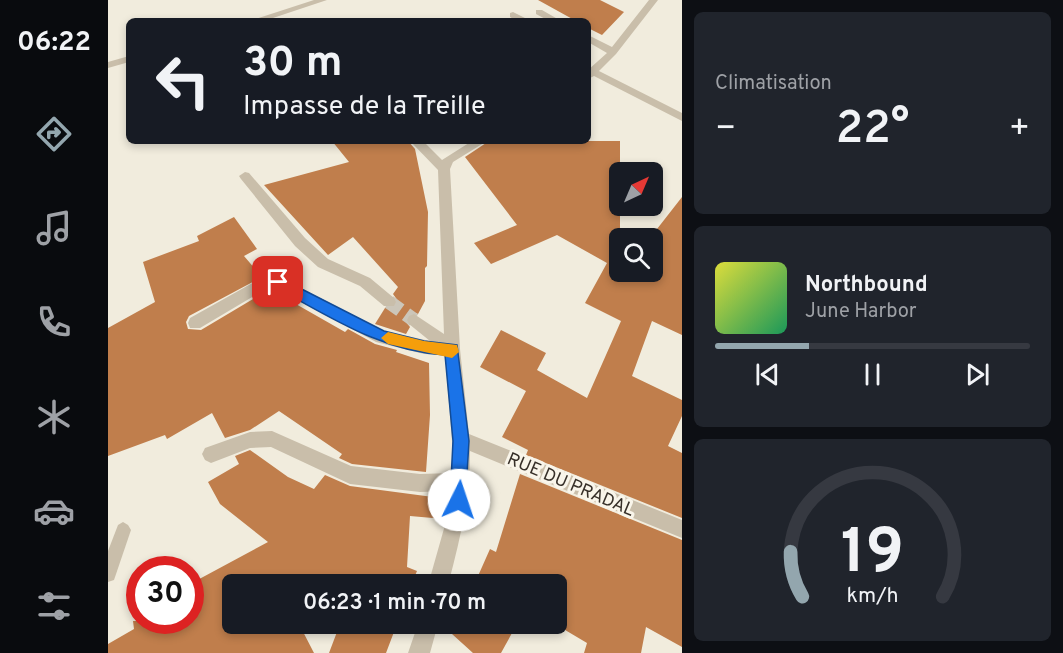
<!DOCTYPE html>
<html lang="fr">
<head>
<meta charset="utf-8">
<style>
	body { margin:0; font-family:Overpass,sans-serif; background:#20242c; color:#f1f3f6; height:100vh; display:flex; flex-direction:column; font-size:22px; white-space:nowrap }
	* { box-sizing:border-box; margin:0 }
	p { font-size:20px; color:#9ea1a6 }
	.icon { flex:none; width:33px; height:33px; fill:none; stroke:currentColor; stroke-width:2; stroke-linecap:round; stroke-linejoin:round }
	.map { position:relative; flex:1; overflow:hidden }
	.side { display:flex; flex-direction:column; gap:12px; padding:12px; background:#0d0f14; width:381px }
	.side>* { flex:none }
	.guide { position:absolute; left:18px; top:18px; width:465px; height:126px; border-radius:9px; box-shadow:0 3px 9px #0003; background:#171b24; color:#f1f3f6; overflow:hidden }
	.needle { width:39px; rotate:44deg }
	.controls { position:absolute; left:501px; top:162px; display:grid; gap:12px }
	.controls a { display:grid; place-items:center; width:54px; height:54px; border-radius:9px; background:#171b24; box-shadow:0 3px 9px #0003; font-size:30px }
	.speed { position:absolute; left:18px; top:556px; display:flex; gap:12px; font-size:30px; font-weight:700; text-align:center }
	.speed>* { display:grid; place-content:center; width:78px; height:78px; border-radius:50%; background:#171b24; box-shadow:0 3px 9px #0003; line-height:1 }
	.speed .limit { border:9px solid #d22; background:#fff; color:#111 }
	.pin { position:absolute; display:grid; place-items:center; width:51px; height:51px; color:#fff; margin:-26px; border-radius:12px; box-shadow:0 3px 9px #0006 }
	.me { position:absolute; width:66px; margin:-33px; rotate:4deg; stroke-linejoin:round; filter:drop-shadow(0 0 4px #0008) }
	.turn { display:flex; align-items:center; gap:21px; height:126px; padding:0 18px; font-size:27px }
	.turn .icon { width:78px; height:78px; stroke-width:2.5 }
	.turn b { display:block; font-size:42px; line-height:51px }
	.big { font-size:45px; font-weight:600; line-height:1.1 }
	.side .card { flex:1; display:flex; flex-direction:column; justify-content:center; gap:9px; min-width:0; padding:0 21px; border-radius:9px; background:#20242c }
	.side .dial { align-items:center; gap:0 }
	.dial svg { height:156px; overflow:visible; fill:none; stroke:#363941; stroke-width:7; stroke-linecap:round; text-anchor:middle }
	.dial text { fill:#f1f3f6; stroke:none }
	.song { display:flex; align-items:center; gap:18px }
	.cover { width:72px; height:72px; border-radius:9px; background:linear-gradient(135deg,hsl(60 70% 55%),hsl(150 70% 35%)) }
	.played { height:6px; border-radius:3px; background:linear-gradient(90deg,#93a6ae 30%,#363941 30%) }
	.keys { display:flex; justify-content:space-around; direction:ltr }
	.heat { display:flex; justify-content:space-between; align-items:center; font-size:33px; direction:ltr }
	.trip { position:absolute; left:114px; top:574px; width:345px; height:60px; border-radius:9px; background:#171b24; box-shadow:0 3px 9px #0003; font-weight:600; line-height:60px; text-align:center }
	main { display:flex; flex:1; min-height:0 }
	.menu { display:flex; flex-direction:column; width:108px; justify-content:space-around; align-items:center; background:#090b0e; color:#9ea1a6 }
	.menu .icon { width:42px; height:42px }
	.menu .active { color:#93a6ae }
	.menu b { font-size:27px; color:#f1f3f6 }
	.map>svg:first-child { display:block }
	.building { fill:#c07e4c }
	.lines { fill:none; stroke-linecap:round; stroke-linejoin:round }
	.street-tunnel { stroke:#ccc6b9; stroke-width:14; stroke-dasharray:14 7; stroke-linecap:butt }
	.lane { fill:#c9beaa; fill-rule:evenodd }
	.street { fill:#c9beaa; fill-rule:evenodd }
	.route { fill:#1a73e8; stroke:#114b97; stroke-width:1.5 }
	.slow { fill:#f59e0b }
	.labels { text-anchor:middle; stroke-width:6; stroke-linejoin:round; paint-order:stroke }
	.street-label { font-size:18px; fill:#373029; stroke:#f9f5ea }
</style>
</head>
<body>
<main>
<nav class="menu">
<b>06:22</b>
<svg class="icon active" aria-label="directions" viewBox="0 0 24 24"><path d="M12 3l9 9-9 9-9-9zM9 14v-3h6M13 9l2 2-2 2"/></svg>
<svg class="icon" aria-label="music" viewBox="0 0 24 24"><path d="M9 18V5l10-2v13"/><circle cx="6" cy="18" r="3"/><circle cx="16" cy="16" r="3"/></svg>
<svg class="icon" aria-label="phone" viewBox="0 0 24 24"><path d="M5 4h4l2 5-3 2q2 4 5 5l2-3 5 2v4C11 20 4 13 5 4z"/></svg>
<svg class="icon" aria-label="climate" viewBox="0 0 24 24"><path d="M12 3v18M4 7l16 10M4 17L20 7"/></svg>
<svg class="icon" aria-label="car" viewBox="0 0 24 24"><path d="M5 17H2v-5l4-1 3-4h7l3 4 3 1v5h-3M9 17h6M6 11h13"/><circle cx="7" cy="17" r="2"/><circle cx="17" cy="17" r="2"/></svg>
<svg class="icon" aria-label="filters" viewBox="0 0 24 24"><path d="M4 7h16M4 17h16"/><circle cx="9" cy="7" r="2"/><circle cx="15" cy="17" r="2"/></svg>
</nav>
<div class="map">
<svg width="574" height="653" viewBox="0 0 574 653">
	<rect width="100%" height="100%" fill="#f1ecdd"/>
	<!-- building -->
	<path class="building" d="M430 0H492L516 12 494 35 480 28V21H468Z
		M224 141H300L307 149 320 212 319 266 317 268V301L310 314 305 312 299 315 297 321 302 327 298 334 267 324 277 308 288 307 290 301 285 294 290 287 245 237 220 255 156 185 241 162Z
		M381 141H512V278L516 272H544V238H542L574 197V335L544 321 524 376 574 400V416L560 446 574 453V518L418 455 420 450 394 437 418 391 372 367 393 330 438 353 429 370 479 398 513 321 477 303 499 263 449 235 383 264 366 243 409 225 357 157Z
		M126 217 149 249 136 256 154 277 81 316 78 322 80 329 93 330 157 292 165 291 237 332 240 329 267 344 289 350 288 352 321 363 322 415 318 472 244 464 231 458 234 454 171 411 142 430 117 438 104 413 59 439 57 435 0 456V328L47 302 35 262 91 241 89 236Z
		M142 450 180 477 206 489 217 475 242 486 340 499 336 519 302 516 299 567 309 571 303 585H124V624H191L206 653H0V644L26 629 25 621H82V584L160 542 112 504 100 482 131 464 127 456Z
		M412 474 574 540V647L538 627 533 653H476L479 643 447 624 448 585H366L382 549 388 552Z
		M232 624H289L278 653H221Z
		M348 624H409L393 653H365L344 634Z"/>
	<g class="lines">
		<!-- street-tunnel -->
		<path class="street-tunnel" d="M281 302 306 320"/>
		<!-- lane -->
		<path class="lane" d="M15 522 20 525 23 530 6 580 0 582V551L10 525Z"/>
		<!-- street -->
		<path class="street" d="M206 0H219L156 21H141Z
			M541 0H550L508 54 491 71 574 113V121L486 76 480 79V70L499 53 480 42V35L504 47Z
			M428 10H434L453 21H441L428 14Z
			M405 12 419 19 421 21H409L402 17V13Z
			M21 56V62L0 68V62Z
			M302 141H315L334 160 364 141H379L345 162 342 169 352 349 361 434 574 520V538L362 451C362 498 352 540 340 585H320L339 518 343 491 312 492 242 484 163 447 142 448 103 463 97 460 94 454 97 448 142 432 164 431 243 466 312 474 344 473V441L337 355 316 354 268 342 169 288 156 290 92 328H82L80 323 82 318 148 281 170 276 276 331 322 341 301 324 299 320 301 316 306 314 336 334 330 170Z
			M137 172 141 173 197 238 220 259 262 278 286 298 288 302 286 306H276L252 286 210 267 187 246 133 179 131 176Z
			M310 624H330L322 653H300Z"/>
	</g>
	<!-- route -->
	<path class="route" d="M170 277 276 331 316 341 349 345 361 441 357 506 351 508 345 506 342 500 345 441 337 355C272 351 221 316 165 286L163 282Z"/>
	<!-- slow -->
	<path class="slow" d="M280 332 316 341 349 345 351 352 344 358 280 344 273 338Z"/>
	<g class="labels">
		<!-- street labels -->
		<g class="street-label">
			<text transform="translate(463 484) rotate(23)" y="6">RUE DU PRADAL</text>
		</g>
	</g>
</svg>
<div class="controls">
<a><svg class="needle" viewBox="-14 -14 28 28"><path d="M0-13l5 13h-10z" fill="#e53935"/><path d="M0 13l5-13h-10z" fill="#9ea1a6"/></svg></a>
<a><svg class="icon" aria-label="search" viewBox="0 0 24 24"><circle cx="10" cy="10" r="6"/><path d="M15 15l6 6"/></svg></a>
</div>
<div class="speed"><div class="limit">30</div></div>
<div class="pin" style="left:170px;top:282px;background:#d93025"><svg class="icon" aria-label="arrive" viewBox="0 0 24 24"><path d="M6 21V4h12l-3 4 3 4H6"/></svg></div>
<svg class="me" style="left:351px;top:500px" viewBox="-20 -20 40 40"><circle r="19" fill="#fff"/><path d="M0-13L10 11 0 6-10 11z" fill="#1a73e8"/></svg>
<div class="trip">06:23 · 1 min · 70 m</div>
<div class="guide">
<div class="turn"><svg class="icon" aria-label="left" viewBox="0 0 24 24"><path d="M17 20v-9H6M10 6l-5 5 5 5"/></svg><div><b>30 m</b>Impasse de la Treille</div></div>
</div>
</div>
<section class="side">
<div class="card"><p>Climatisation</p>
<div class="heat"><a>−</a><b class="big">22°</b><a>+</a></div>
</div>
<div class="card">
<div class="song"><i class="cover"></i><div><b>Northbound</b><p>June Harbor</p></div></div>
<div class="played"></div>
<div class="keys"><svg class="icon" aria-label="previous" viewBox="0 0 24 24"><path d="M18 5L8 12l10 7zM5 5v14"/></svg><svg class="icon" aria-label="pause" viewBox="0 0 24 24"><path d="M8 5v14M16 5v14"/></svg><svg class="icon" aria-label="next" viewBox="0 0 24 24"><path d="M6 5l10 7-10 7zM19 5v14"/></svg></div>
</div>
<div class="card dial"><svg viewBox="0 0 100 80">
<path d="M14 69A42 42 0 1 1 86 69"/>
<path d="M14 69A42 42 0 0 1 8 46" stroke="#93a6ae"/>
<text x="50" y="56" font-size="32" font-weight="700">19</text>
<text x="50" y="72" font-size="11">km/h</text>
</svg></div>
</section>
</main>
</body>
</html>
